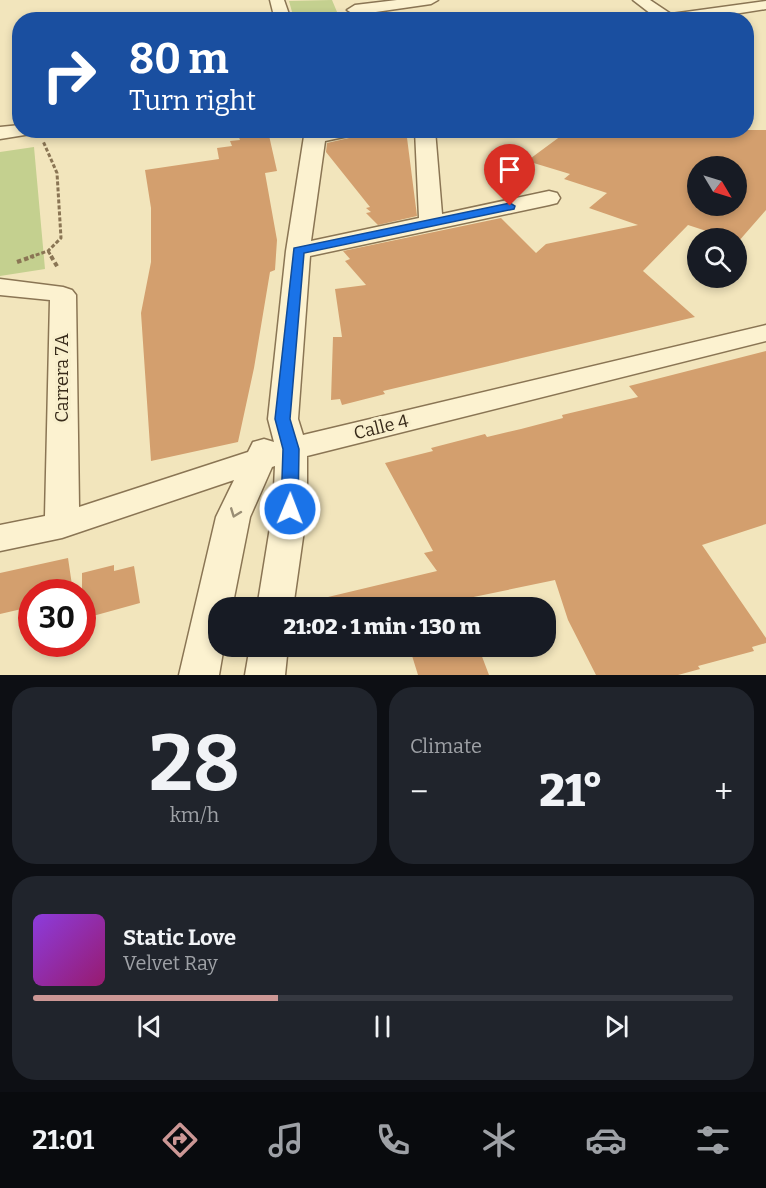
<!DOCTYPE html>
<html lang="en">
<head>
<meta charset="utf-8">
<style>
	body { margin:0; font-family:Bitter,serif; background:#20242c; color:#f1f3f6; height:100vh; display:flex; flex-direction:column; font-size:22px; white-space:nowrap }
	* { box-sizing:border-box; margin:0 }
	p { font-size:20px; color:#9ea1a6 }
	.icon { flex:none; width:33px; height:33px; fill:none; stroke:currentColor; stroke-width:2; stroke-linecap:round; stroke-linejoin:round }
	.map { position:relative; height:675px; overflow:hidden }
	.panel { display:flex; flex-direction:column; gap:12px; padding:12px; background:#0d0f14; flex:1 }
	.panel>* { flex:none }
	.hud { position:absolute; left:12px; top:12px; width:742px; height:126px; border-radius:24px; box-shadow:0 3px 9px #0003; background:#1a4fa0; color:#fff; overflow:hidden }
	.needle { width:39px; rotate:128deg }
	.tools { position:absolute; left:687px; top:156px; display:grid; gap:12px }
	.tools a { display:grid; place-items:center; width:60px; height:60px; border-radius:50%; background:#171b24; box-shadow:0 3px 9px #0003; font-size:30px }
	.speed { position:absolute; left:18px; top:579px; display:flex; gap:12px; font-size:30px; font-weight:700; text-align:center }
	.speed>* { display:grid; place-content:center; width:78px; height:78px; border-radius:50%; background:#171b24; box-shadow:0 3px 9px #0003; line-height:1 }
	.speed .limit { border:9px solid #d22; background:#fff; color:#111 }
	.pin { position:absolute; display:grid; place-items:center; width:51px; height:51px; color:#fff; margin:-62px -26px; border-radius:50% 50% 50% 0; rotate:-45deg; box-shadow:0 0 6px #0007 }
	.pin .icon { rotate:45deg }
	.me { position:absolute; width:66px; margin:-33px; rotate:1deg; stroke-linejoin:round; filter:drop-shadow(0 0 4px #0008) }
	.turn { display:flex; align-items:center; gap:21px; height:126px; padding:0 18px; font-size:27px }
	.turn .icon { width:78px; height:78px; stroke-width:2.5 }
	.turn b { display:block; font-size:42px; line-height:51px }
	.big { font-size:45px; font-weight:800; line-height:1.1 }
	.panel .tile { flex:1; display:flex; flex-direction:column; justify-content:center; gap:9px; min-width:0; padding:0 21px; border-radius:24px; background:#20242c }
	.panel .dial { align-items:center; gap:0 }
	.dial b { font-size:78px; line-height:1 }
	.song { display:flex; align-items:center; gap:18px }
	.cover { width:72px; height:72px; border-radius:9px; background:linear-gradient(135deg,hsl(270 70% 55%),hsl(320 70% 35%)) }
	.played { height:6px; border-radius:3px; background:linear-gradient(90deg,#cc9795 35%,#363941 35%) }
	.keys { display:flex; justify-content:space-around; direction:ltr }
	.heat { display:flex; justify-content:space-between; align-items:center; font-size:33px; direction:ltr }
	.panel .tiles { flex:1; display:grid; gap:12px; grid-template-columns:1fr 1fr }
	.tile:last-child { grid-column:span 2 }
	.trip { position:absolute; left:208px; top:597px; width:348px; height:60px; border-radius:24px; background:#171b24; box-shadow:0 3px 9px #0003; font-weight:800; line-height:60px; text-align:center }
	.tabs { display:flex; height:96px; justify-content:space-around; align-items:center; background:#090b0e; color:#9ea1a6 }
	.tabs .icon { width:42px; height:42px }
	.tabs .selected { color:#cc9795 }
	.tabs b { font-size:27px; color:#f1f3f6 }
	.map>svg:first-child { display:block }
	.green { fill:#c4d08f }
	.building { fill:#d39f6e; fill-rule:evenodd }
	.lines { fill:none; stroke-linecap:round; stroke-linejoin:round }
	.street-casing { stroke:#8a7554; stroke-width:3 }
	.path-far1 { stroke:#8a7554; stroke-width:3; stroke-dasharray:4 2; stroke-linecap:butt }
	.path { stroke:#8a7554; stroke-width:4; stroke-dasharray:4.5 3; stroke-linecap:butt }
	.street { fill:#fcf2d0; fill-rule:evenodd }
	.oneway { stroke:#9a8e75 }
	.route { fill:#1a73e8; stroke:#114b97; stroke-width:1.5 }
	.labels { text-anchor:middle; stroke-width:6; stroke-linejoin:round; paint-order:stroke }
	.street-label { font-size:18px; fill:#382b1a; stroke:#f8efcc }
</style>
</head>
<body>
<div class="map">
<svg width="766" height="675" viewBox="0 0 766 675">
	<rect width="100%" height="100%" fill="#f2e5bc"/>
	<!-- green -->
	<path class="green" d="M332 0 340 19H294L289 1Z
		M34 147 45 269 0 276V152Z"/>
	<!-- building -->
	<path class="building" d="M362 130H406L417 216 378 225 366 213 371 212 366 208 370 207 326 152 327 143 358 136Z
		M569 130H766V210L738 242 736 238H728L688 225 643 271 695 317 383 391 385 394 342 405 340 399 331 400 333 337H342L335 289 366 285 345 261 350 259 343 251 501 218 536 253 546 244 638 225 589 208 607 193 564 179 570 174 527 161ZM698 166H736V206H698Z
		M268 131 277 171 265 173 277 240 275 270 270 272 254 368 238 442 151 461 141 313 151 262V208L145 170 219 159 217 148 232 146 230 141 240 140 238 135Z
		M766 351V524L702 545 766 638V643L752 647 754 651 698 666 700 669 678 675H596L568 620 555 580 459 600 462 608H329L328 597 437 571 424 553 433 551 385 463 433 451 431 448 485 434 487 437 521 429 563 418 562 415 638 397 629 386Z
		M68 558 73 592H32V611L28 612 26 608 0 614V573Z
		M114 565V571L134 566 140 603 82 619V573Z
		M409 646H478L489 675H418Z"/>
	<g class="lines">
		<!-- street casing -->
		<g class="street-casing">
			<path id="street" d="M270 0H284L291 20H275Z
				M397 0H438L431 4 355 15 347 10 355 5Z
				M633 0H650L671 14 766 1V9L696 20H653L655 17Z
				M20 125V130H33L31 134 0 139V127Z
				M305 130H360L358 134 325 141 311 241 419 218 415 130H435L442 214 549 191 557 193 560 198 557 203 549 205 310 256 298 419 303 435 766 325V341L307 456V509L293 608H257L273 509 275 466 272 467 250 517 232 608H219V646H224L219 675H179L216 517 234 480 62 538 0 551V525L45 516 50 300 0 295V279L63 287 72 290 76 295 79 507 248 452 253 442 264 439 274 442 268 419 286 251Z
				M250 646H288L285 675H245Z"/>
		</g>
		<!-- path-far1 -->
		<path class="path-far1" d="M48 251 52 257
			M30 257 48 251 61 238 57 173 43 141"/>
		<!-- path -->
		<path class="path" d="M51 256 58 268
			M17 262 34 256"/>
		<!-- street -->
		<use href="#street" class="street"/>
	</g>
	<!-- one-way arrows -->
	<defs><path id="oneway-chevron" d="M-2-3.5L2.5 0L-2 3.5" fill="none" stroke-width="1.6" stroke-linecap="round" stroke-linejoin="round" transform="scale(1.5)"/></defs>
	<use class="oneway" href="#oneway-chevron" transform="translate(235 513) rotate(111)"/>
	<!-- route -->
	<path class="route" d="M510 203 515 206 514 209 304 253 290 419 299 449 298 509 290 515 284 514 281 509 283 449 275 419 294 248Z"/>
	<g class="labels">
		<!-- street labels -->
		<g class="street-label">
			<text transform="translate(62 378) rotate(-90)" y="6">Carrera 7A</text>
			<text transform="translate(381 427) rotate(-14)" y="6">Calle 4</text>
		</g>
	</g>
</svg>
<div class="tools">
<a><svg class="needle" viewBox="-14 -14 28 28"><path d="M0-13l5 13h-10z" fill="#e53935"/><path d="M0 13l5-13h-10z" fill="#9ea1a6"/></svg></a>
<a><svg class="icon" aria-label="search" viewBox="0 0 24 24"><circle cx="10" cy="10" r="6"/><path d="M15 15l6 6"/></svg></a>
</div>
<div class="speed"><div class="limit">30</div></div>
<div class="pin" style="left:510px;top:206px;background:#d93025"><svg class="icon" aria-label="arrive" viewBox="0 0 24 24"><path d="M6 21V4h12l-3 4 3 4H6"/></svg></div>
<svg class="me" style="left:290px;top:509px" viewBox="-20 -20 40 40"><circle r="17" fill="#1a73e8" stroke="#fff" stroke-width="3"/><path d="M0-11L8 9 0 5-8 9z" fill="#fff"/></svg>
<div class="trip">21:02 · 1 min · 130 m</div>
<div class="hud">
<div class="turn"><svg class="icon" aria-label="right" viewBox="0 0 24 24"><path d="M7 20v-9h11M14 6l5 5-5 5"/></svg><div><b>80 m</b>Turn right</div></div>
</div>
</div>
<section class="panel">
<div class="tiles">
<div class="tile dial"><b>28</b><p>km/h</p></div>
<div class="tile"><p>Climate</p>
<div class="heat"><a>−</a><b class="big">21°</b><a>+</a></div>
</div>
<div class="tile">
<div class="song"><i class="cover"></i><div><b>Static Love</b><p>Velvet Ray</p></div></div>
<div class="played"></div>
<div class="keys"><svg class="icon" aria-label="previous" viewBox="0 0 24 24"><path d="M18 5L8 12l10 7zM5 5v14"/></svg><svg class="icon" aria-label="pause" viewBox="0 0 24 24"><path d="M8 5v14M16 5v14"/></svg><svg class="icon" aria-label="next" viewBox="0 0 24 24"><path d="M6 5l10 7-10 7zM19 5v14"/></svg></div>
</div>
</div>
</section>
<nav class="tabs">
<b>21:01</b>
<svg class="icon selected" aria-label="directions" viewBox="0 0 24 24"><path d="M12 3l9 9-9 9-9-9zM9 14v-3h6M13 9l2 2-2 2"/></svg>
<svg class="icon" aria-label="music" viewBox="0 0 24 24"><path d="M9 18V5l10-2v13"/><circle cx="6" cy="18" r="3"/><circle cx="16" cy="16" r="3"/></svg>
<svg class="icon" aria-label="phone" viewBox="0 0 24 24"><path d="M5 4h4l2 5-3 2q2 4 5 5l2-3 5 2v4C11 20 4 13 5 4z"/></svg>
<svg class="icon" aria-label="climate" viewBox="0 0 24 24"><path d="M12 3v18M4 7l16 10M4 17L20 7"/></svg>
<svg class="icon" aria-label="car" viewBox="0 0 24 24"><path d="M5 17H2v-5l4-1 3-4h7l3 4 3 1v5h-3M9 17h6M6 11h13"/><circle cx="7" cy="17" r="2"/><circle cx="17" cy="17" r="2"/></svg>
<svg class="icon" aria-label="filters" viewBox="0 0 24 24"><path d="M4 7h16M4 17h16"/><circle cx="9" cy="7" r="2"/><circle cx="15" cy="17" r="2"/></svg>
</nav>
</body>
</html>
